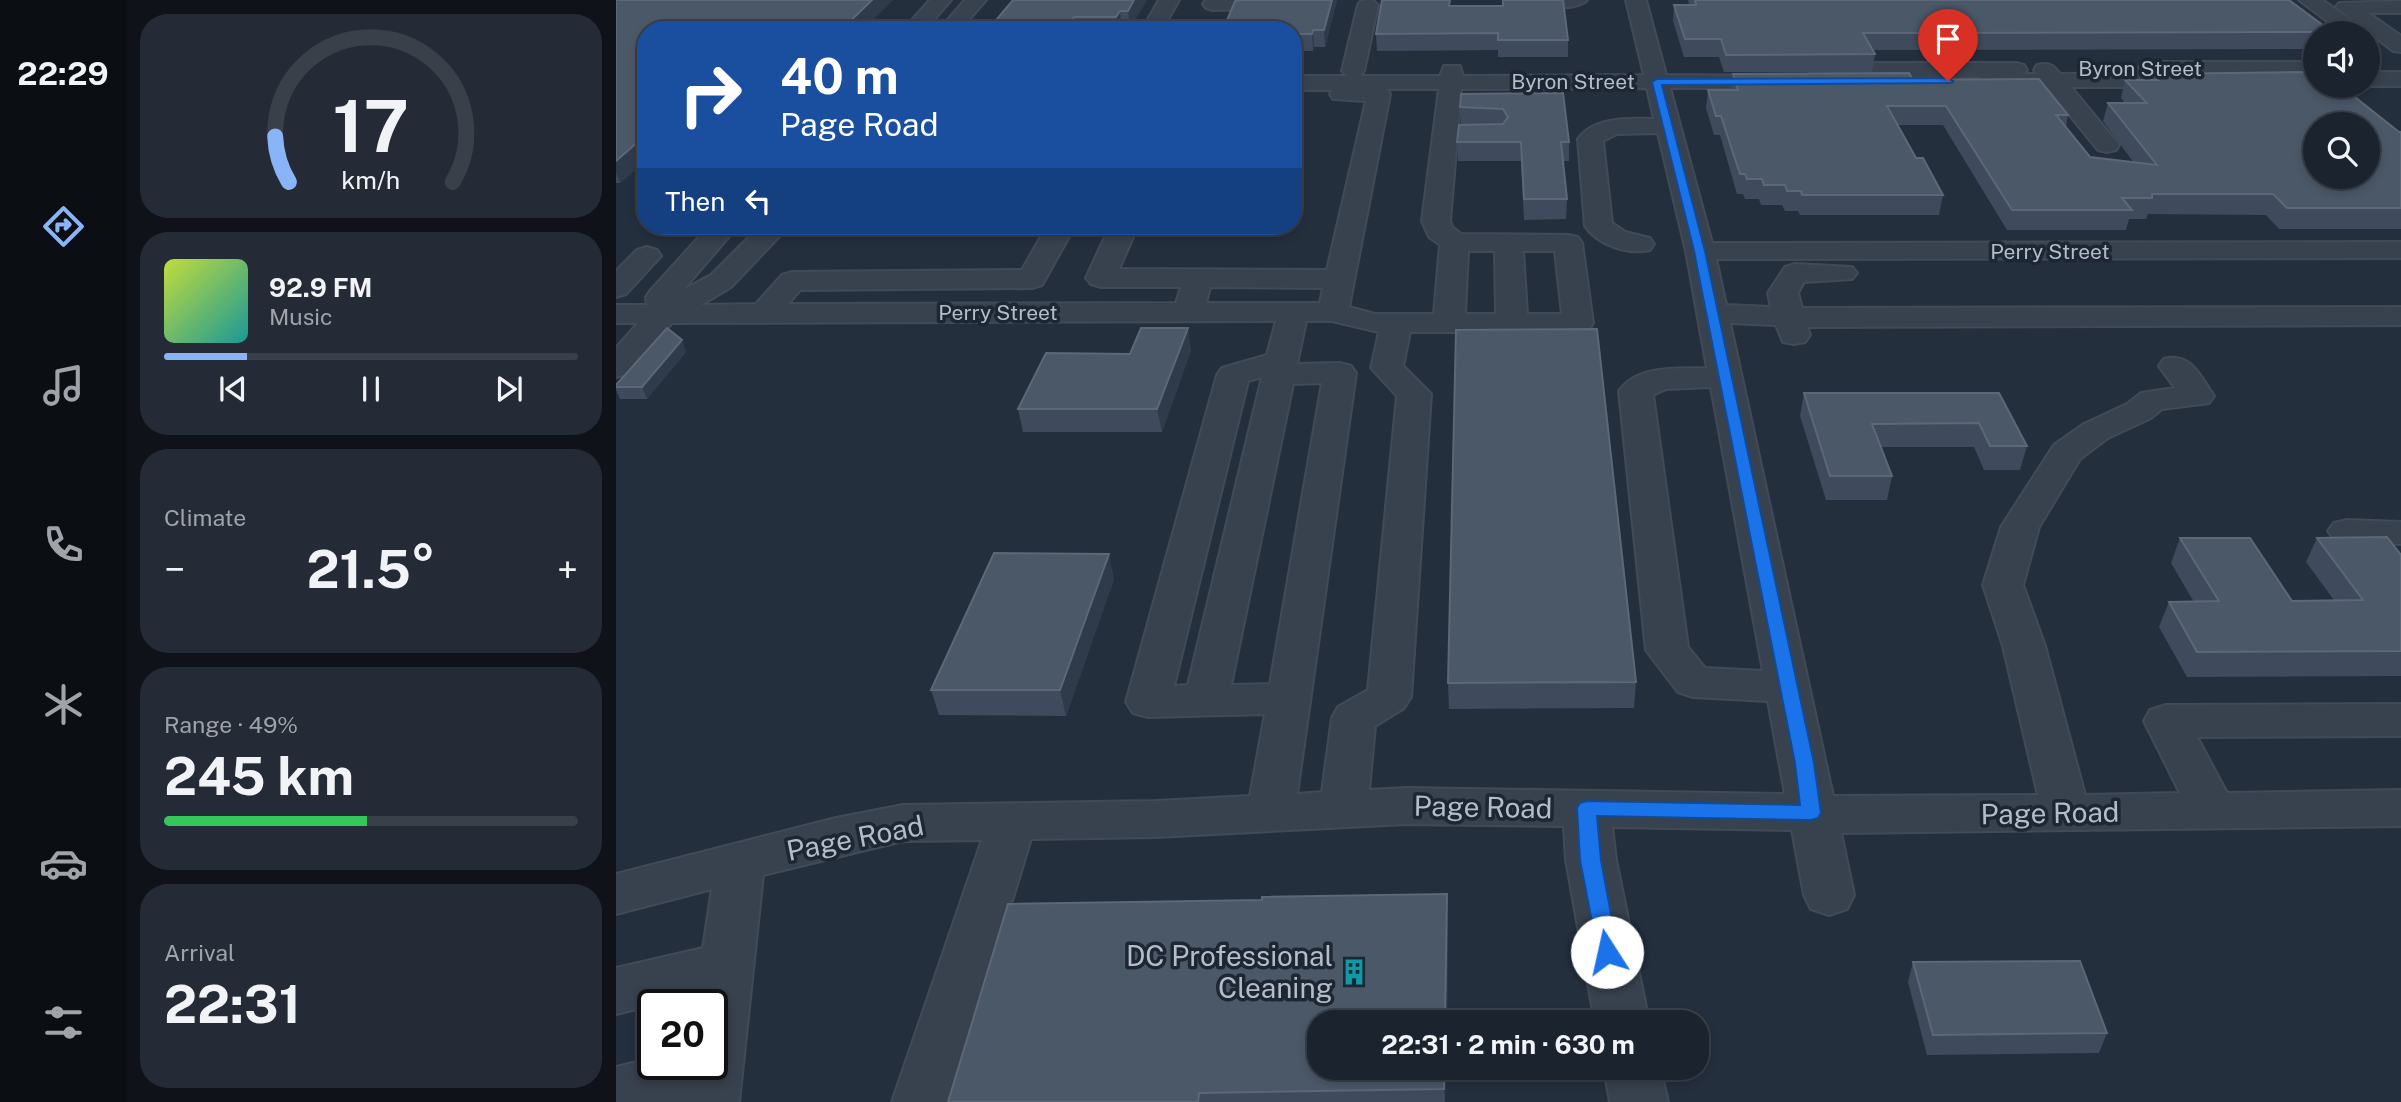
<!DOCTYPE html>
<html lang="en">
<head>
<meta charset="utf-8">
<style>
	body { margin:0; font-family:"Public Sans",sans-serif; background:#242b36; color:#f1f3f6; height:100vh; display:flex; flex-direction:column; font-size:26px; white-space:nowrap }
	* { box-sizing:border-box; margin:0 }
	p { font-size:23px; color:#a0a4aa }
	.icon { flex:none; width:38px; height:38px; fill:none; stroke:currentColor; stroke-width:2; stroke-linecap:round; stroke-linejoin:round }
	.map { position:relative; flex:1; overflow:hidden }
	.details { display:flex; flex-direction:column; gap:14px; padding:14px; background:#0f1319; width:490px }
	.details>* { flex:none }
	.banner { position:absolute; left:21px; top:21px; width:665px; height:214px; border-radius:28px; box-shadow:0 4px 10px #0003,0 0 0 2px #39404a; background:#1a4fa0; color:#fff; overflow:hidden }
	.controls { position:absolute; left:1687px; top:21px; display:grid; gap:14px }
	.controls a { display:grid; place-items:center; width:77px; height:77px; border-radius:50%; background:#1b232e; box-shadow:0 4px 10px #0003,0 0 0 2px #39404a; font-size:35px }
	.speed { position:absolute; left:21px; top:989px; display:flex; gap:14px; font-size:35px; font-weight:700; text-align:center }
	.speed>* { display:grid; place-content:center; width:91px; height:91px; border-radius:50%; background:#1b232e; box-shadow:0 4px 10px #0003,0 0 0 2px #39404a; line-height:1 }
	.speed .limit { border:4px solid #111; border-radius:10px; background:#fff; color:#111 }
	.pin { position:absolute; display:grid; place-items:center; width:60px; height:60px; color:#fff; margin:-72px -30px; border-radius:50% 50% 50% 0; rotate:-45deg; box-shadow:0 0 7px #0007 }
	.pin .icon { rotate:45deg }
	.me { position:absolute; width:77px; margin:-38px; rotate:350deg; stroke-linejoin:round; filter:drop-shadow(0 0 5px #0008) }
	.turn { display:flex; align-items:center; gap:24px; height:147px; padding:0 28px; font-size:32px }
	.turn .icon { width:91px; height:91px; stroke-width:2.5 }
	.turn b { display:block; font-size:49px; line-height:60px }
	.then { display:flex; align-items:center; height:66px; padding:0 28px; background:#0003; gap:14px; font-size:26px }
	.big { font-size:52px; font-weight:700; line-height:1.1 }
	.details .widget { flex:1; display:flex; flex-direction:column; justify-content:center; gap:10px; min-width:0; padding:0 24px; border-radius:28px; background:#242b36 }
	.details .dial { align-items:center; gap:0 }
	.dial svg { height:182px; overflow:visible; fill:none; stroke:#39404a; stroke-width:7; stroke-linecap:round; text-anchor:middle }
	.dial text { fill:#f1f3f6; stroke:none }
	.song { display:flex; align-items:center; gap:21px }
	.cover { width:84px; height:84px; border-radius:10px; background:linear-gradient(135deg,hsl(70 70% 55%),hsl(180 70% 35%)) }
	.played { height:7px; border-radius:4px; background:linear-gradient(90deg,#8ab4f8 20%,#39404a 20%) }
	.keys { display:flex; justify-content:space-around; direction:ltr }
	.heat { display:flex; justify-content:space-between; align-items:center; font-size:38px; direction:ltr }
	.charge { height:10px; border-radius:5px; background:linear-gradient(90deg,#34c759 49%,#39404a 0) }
	.trip { position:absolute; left:691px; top:1010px; width:402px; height:70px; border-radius:28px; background:#1b232e; box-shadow:0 4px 10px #0003,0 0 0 2px #39404a; font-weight:700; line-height:70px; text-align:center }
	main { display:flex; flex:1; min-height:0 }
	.dock { display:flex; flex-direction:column; width:126px; justify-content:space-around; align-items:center; background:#0b0e12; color:#a0a4aa }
	.dock .icon { width:49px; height:49px }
	.dock .active { color:#8ab4f8 }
	.dock b { font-size:32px; color:#f1f3f6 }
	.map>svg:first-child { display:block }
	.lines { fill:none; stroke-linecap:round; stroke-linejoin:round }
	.minor-casing { stroke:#414a57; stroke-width:4 }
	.minor { fill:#38414e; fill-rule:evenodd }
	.wall { fill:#3f4b5c }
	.shaded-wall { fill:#2f3b4b }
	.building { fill:#4b5868; stroke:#5c6777; stroke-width:2; fill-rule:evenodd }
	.route { fill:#1a73e8; stroke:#114b97; stroke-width:2 }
	.labels { text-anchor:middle; stroke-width:7; stroke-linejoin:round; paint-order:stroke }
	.far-street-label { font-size:21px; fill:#b4bcc9; stroke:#1d2633 }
	.near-street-label { font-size:28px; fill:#b4bcc9; stroke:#1d2633 }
	.near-poi-label { font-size:28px; fill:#b4bcc9; stroke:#1d2633; text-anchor:end }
</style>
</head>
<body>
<main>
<nav class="dock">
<b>22:29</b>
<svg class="icon active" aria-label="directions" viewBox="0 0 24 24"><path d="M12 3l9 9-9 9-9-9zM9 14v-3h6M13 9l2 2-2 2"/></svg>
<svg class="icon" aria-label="music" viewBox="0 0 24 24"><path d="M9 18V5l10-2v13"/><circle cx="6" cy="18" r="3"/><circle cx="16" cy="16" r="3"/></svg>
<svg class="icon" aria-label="phone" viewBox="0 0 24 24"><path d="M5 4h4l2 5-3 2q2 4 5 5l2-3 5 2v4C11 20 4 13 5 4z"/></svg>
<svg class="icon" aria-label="climate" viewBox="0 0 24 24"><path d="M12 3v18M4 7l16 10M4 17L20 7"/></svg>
<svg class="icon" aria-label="car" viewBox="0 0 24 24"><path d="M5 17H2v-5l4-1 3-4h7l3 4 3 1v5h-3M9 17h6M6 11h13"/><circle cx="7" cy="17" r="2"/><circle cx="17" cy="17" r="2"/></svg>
<svg class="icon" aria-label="filters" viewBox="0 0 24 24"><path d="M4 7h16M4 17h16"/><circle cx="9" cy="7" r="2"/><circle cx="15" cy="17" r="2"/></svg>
</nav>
<section class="details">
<div class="widget dial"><svg viewBox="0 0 100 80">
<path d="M14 69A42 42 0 1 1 86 69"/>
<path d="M14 69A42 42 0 0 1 8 49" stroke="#8ab4f8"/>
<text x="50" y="56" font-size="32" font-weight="700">17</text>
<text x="50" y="72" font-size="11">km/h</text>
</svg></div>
<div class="widget">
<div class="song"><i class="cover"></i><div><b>92.9 FM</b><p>Music</p></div></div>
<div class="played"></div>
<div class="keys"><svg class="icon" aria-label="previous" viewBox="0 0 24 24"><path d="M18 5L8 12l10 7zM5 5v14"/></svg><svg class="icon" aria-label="pause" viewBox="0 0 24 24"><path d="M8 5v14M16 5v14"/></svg><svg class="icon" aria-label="next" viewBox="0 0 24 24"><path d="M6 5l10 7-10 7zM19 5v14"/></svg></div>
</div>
<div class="widget"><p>Climate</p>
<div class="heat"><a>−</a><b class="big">21.5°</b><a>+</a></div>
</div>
<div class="widget"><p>Range · 49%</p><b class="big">245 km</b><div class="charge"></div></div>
<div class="widget"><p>Arrival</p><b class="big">22:31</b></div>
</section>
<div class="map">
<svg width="1785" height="1102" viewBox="0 0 1785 1102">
	<rect width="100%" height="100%" fill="#242f3e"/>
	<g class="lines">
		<!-- minor casing -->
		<g class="minor-casing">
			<path id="minor" d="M314 0H335L309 30H287Z
				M349 0H370L344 30H323Z
				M543 0H563L546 30H526Z
				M590 0H656L652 7 645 9 597 10 590 8 587 4Z
				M756 0 762 5 748 71 744 76H824L828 66H844L847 76 1028 75 1010 0H1030L1050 75 1177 76 1180 81 1177 86 1169 88H1054L1096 243 1785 242V258L1100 259 1110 305 1155 307 1152 293 1169 267 1179 264 1236 267 1241 273 1236 279 1188 282 1182 293 1186 308 1785 307V325L1191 327 1194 335 1189 342 1178 344 1167 342 1160 325 1114 323 1217 796 1422 795 1387 646 1367 585 1385 527 1438 445 1468 424 1511 404 1525 393 1559 388 1543 366 1548 359C1575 352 1584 376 1598 396L1593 403 1546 409 1535 418 1492 438 1464 459 1423 527 1407 585 1429 646 1469 795 1564 793 1528 721 1534 710 1550 705 1785 704V736L1581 737 1611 793 1785 790V826L1225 833 1238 895 1231 909 1213 915 1195 909 1188 895 1176 830 996 827 1000 860 1033 1022H979L950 860 948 826 790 824 540 837 415 839 334 1102H276L366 840 287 841 147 875 123 1102H0V1067L37 1058V1064H96V1004H79L81 994 0 1014V968L87 948 96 889 0 914V874L220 818 287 805 540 801 634 796 649 714 532 717 517 713 510 702 601 375 606 368 651 355 660 321 56 323 11 374 0 377V348L22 323H0V305H31L30 297 34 291 93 226H122L67 290 95 275 144 226H173L115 287 85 305 140 304 166 275 176 272 406 270 431 226H459L426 285 416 288 184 290 172 304 560 303 565 287H485L475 284 470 278 494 226H522L503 269 711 270 750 101 717 99 714 94 717 90H677V76H731L726 71 742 5 745 1ZM1031 88 1038 119C1014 118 977 117 962 139L969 226C982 245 1012 255 1034 250L1038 244 1034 238 1009 232 996 223 987 141 1001 134 1042 133 1070 251 1091 368C1063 369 1022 364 1003 391L1030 650 1062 692 1077 697 1152 701 1169 794 790 788 753 790 759 726 788 708 795 697 815 394 787 366 794 332H962L973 330 977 323 966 243 962 237 952 235 845 234 836 227 834 221 845 89ZM771 89H823L806 221 813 237 824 245 818 314H759L733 307 774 94ZM852 251H879L880 314H849ZM907 251H939L946 314H911ZM594 287 707 288 704 303H590ZM690 321H716L763 332 755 368 781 396 752 690 722 707 716 718 706 792 681 794 740 373 735 366 724 363 681 364ZM646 377 572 685 558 686 632 381ZM706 383 654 684 615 685 677 384ZM1095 387 1147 671 1089 668 1072 647 1037 395 1050 389Z
				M915 0H971C962 10 924 10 915 0Z
				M1683 0H1706L1740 23 1720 7 1723 3 1785 1V13H1752L1785 36V52L1777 51 1748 29 1750 33H1727Z
				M1533 62H1699V76H1569L1572 80 1569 85 1561 87H1455L1503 145 1500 150 1491 152 1482 150 1431 87 1372 88 1364 86 1361 81 1364 77H1204L1196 75 1193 70 1196 65 1204 63H1400L1408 65 1411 70 1408 74H1421L1418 70 1421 65C1433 62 1437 65 1444 74L1525 73 1522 69 1525 64Z
				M1752 72H1785V86H1752Z
				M31 247 41 250 45 256 10 294 0 297V271L21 250Z
				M1731 520 1785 522V544L1731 542 1718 539 1712 531 1718 523Z
				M988 1068H1044L1052 1102H994Z"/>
		</g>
		<!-- minor -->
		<use href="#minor" class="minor"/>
	</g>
	<!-- wall -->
	<path class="wall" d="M0 0 30 30V161L4 183H0Z
		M397 0H531L514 28H506L505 30H376L375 26Z
		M623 0H721L709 47H698L697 51H677V30L622 1Z
		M1072 0H1673L1716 32V33H1699V49L1256 50 1259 54 1256 72H1108L1103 57H1068L1057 21 1058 5H1073Z
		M835 6 952 40V57H882V50L761 51 760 34Z
		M1117 74 1297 80 1452 115 1450 127 1474 157 1518 163 1487 121 1492 103H1509L1505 98 1509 80H1536L1537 74 1785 132V229H1663L1650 215 1532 214 1530 219H1513L1510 230H1391L1327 125H1281L1300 158 1327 195 1323 215H1184L1182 211H1169L1166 205H1145L1143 199H1129L1127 194H1121L1104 135H1098L1090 108 1092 90H1115Z
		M947 93 953 142V161H947L951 199 950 219 908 220 905 161H842L841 142 845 125 844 107Z
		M575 350 546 432H407L402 409 514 354Z
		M70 352 31 399H4L0 390V385Z
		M1188 393H1383L1411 446 1404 470H1368L1358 447H1265L1276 476 1271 500H1210L1184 416Z
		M1564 538 1676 601 1718 600 1690 562 1701 538 1785 555V676L1571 677 1543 627 1553 602H1578L1555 563Z
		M498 579 450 716 323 715 315 690Z
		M1020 682 1018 708 833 709 832 683Z
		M832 920 831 1022H704L830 1068 829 1102H332Z
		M1297 962 1491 1033 1483 1053 1311 1055 1292 982Z"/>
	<!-- shaded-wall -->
	<path class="shaded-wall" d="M256 0H277L247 30H225Z
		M518 0H531L514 28 512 11Z
		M716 0H721L709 47 708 30Z
		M504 11 506 28 505 30H502L500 17Z
		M458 17 461 30H450Z
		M697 30 698 47 697 51 696 34Z
		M24 140 30 156V161L4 183 0 173V161Z
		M572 328 575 350 546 432 541 409Z
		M66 340 70 352 31 399 26 387Z
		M493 554 498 579 450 716 444 690Z
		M831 894 832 920 831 1022H829Z
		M828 1068H830L829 1102 828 1089Z"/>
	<!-- building -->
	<path class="building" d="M0 0H256L225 30H30V140H24L0 161Z
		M397 0H518L512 11H504L500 17H458L450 30H380L383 27 375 26Z
		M623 0H716L708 30H697L696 34H677V30H607L619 1Z
		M766 0H834L833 6H887V0H947L952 40H882V33L760 34Z
		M1079 0H1673L1716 32 1247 33 1259 54 1110 55 1105 39H1069L1058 5H1080Z
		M1687 72 1699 76V86H1725L1783 132H1785V208H1671L1657 194H1536V198H1506L1516 210H1396L1330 106H1271L1300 158H1307L1327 195H1186L1185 191H1171L1169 185H1148L1146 179H1131L1129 174H1124L1105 116H1100L1092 90H1122L1117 74 1293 73 1297 80 1423 79 1452 115H1440L1474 157 1541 165 1492 103H1531L1509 80H1542L1537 74ZM1699 124H1752V177H1699Z
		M947 93 953 142H945L951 199H908L905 142H841L843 125 887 124 892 117 887 109 844 107 845 94Z
		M51 328 66 340 26 387H0V385Z
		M525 328H572L541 409H402L430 353 514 354Z
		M981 329 1020 682 832 683 840 330Z
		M1188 393H1383L1411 446H1374L1363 423 1256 424 1276 476H1214Z
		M1771 537 1785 555V651L1581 652 1553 602 1603 601 1564 538H1634L1676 601 1747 600 1701 538Z
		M378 553 493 554 444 690H315Z
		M831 894 829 1022H704V1068H828V1089L583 1093 582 1102H332L392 904 646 900V897Z
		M1464 961 1491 1033 1317 1035 1297 962Z"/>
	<!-- route -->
	<path class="route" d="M1332 78 1337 81 1336 83 1046 85 1089 251 1198 763 1205 813 1202 818 1195 820 981 816 985 860 1002 952 998 958 991 961 983 958 964 860 961 808 964 803 971 801 1184 805 1179 763 1078 251 1036 82 1041 79Z"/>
	<!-- icons -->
	<defs>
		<g id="building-bare" transform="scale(2.1)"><path d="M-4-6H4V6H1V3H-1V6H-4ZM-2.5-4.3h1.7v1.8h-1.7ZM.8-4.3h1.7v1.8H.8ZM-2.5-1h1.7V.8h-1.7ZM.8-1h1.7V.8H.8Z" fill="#0f9aa8" stroke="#1d2633" stroke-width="2.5" paint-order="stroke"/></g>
	</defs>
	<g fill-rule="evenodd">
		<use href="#building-bare" x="738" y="972"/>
	</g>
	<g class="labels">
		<!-- far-street labels -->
		<g class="far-street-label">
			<text x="1524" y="76">Byron Street</text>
			<text x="957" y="89">Byron Street</text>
			<text x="1434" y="259">Perry Street</text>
			<text x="382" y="320">Perry Street</text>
		</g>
		<!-- near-street labels -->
		<g class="near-street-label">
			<text transform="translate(867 807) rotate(1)" y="10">Page Road</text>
			<text transform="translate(1434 813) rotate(-1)" y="10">Page Road</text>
			<text transform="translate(239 838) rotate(-11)" y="10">Page Road</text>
		</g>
		<!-- near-poi labels -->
		<g class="near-poi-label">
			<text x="717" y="966">DC Professional<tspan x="717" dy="32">Cleaning</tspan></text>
		</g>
	</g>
</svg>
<div class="controls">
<a><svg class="icon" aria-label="sound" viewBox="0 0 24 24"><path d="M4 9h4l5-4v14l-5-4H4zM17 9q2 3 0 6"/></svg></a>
<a><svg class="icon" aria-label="search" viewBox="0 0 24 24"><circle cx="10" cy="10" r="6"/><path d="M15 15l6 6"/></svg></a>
</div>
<div class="speed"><div class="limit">20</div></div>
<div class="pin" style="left:1332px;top:81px;background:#d93025"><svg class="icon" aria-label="arrive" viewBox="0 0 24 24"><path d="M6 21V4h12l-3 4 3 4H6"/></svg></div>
<svg class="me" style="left:991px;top:952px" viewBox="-20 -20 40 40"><circle r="19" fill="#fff"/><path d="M0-13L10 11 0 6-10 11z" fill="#1a73e8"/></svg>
<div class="trip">22:31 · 2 min · 630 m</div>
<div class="banner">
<div class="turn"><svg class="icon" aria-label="right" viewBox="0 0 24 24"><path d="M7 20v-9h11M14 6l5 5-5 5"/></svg><div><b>40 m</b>Page Road</div></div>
<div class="then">Then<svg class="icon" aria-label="left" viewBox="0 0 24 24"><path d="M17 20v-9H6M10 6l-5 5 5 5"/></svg></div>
</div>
</div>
</main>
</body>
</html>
